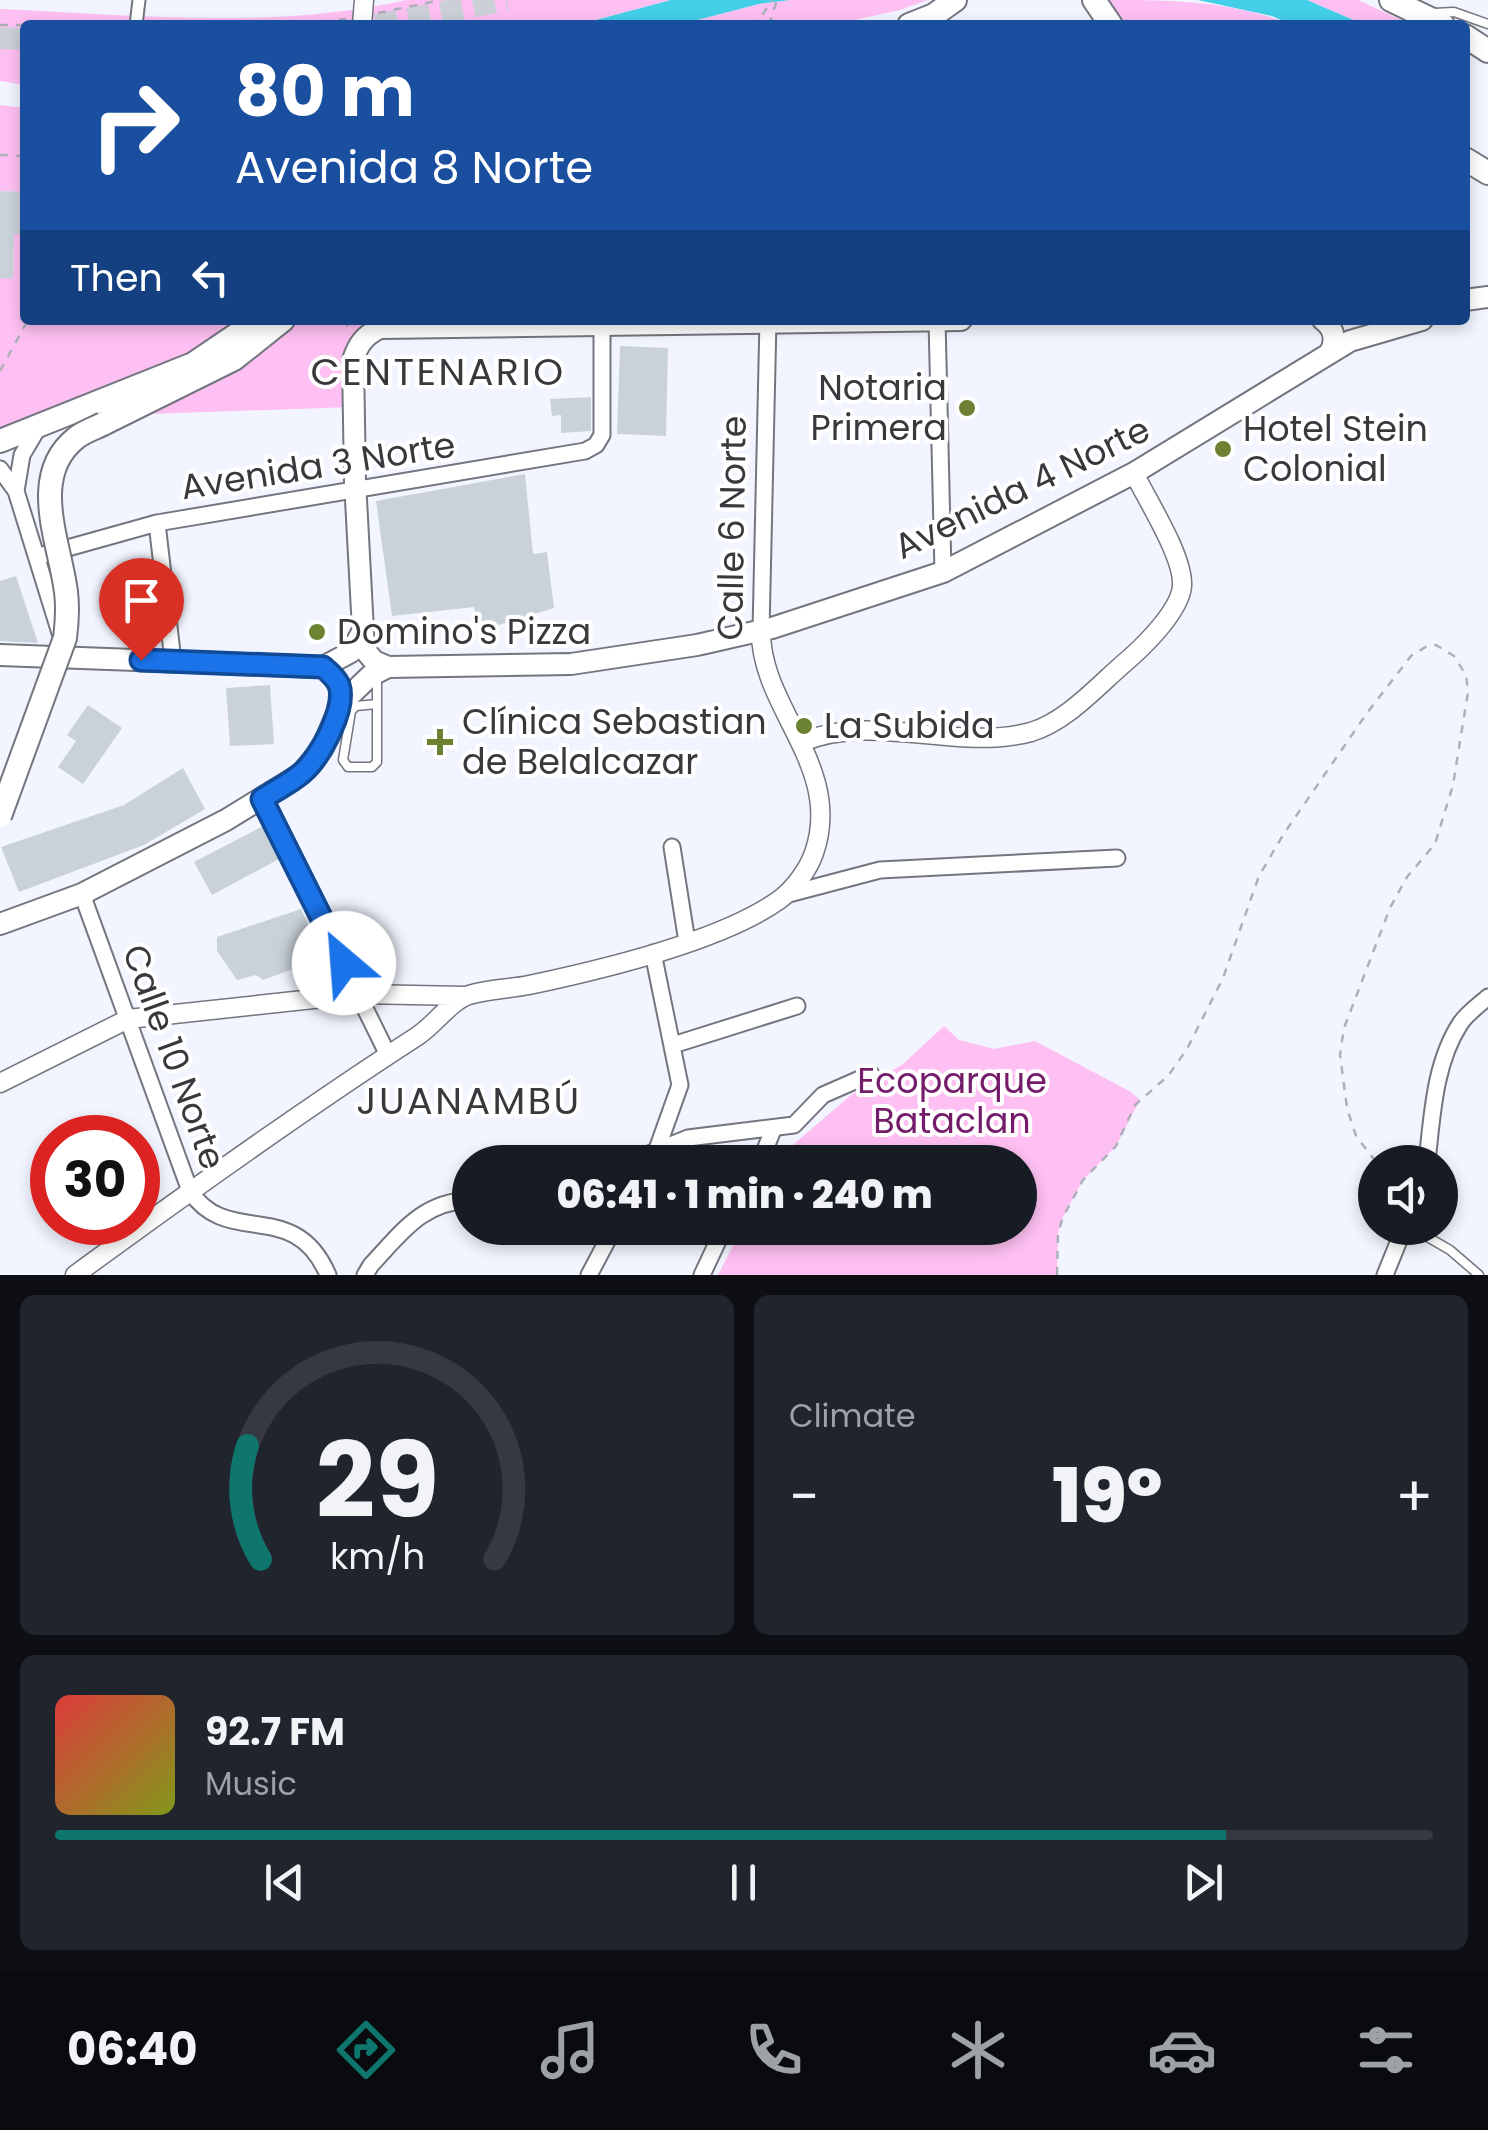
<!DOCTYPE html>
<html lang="en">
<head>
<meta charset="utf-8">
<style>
	body { margin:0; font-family:Poppins,sans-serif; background:#20242c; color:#f1f3f6; height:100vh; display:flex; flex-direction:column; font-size:38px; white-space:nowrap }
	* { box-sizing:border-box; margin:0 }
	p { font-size:32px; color:#9ea1a6 }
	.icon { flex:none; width:55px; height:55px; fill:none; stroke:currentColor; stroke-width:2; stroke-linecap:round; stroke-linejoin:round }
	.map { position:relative; height:1275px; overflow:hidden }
	.sheet { display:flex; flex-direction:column; gap:20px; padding:20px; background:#0d0f14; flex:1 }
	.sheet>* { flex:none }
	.guide { position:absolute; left:20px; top:20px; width:1450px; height:305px; border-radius:10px; box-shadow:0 5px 15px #0003; background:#1a4fa0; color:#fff; overflow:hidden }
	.controls { position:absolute; left:1358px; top:1145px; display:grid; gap:20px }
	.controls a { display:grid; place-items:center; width:100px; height:100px; border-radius:50%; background:#171b24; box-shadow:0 5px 15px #0003; font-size:50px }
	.speed { position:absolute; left:30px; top:1115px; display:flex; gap:20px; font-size:50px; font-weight:700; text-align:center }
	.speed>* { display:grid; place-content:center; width:130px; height:130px; border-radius:50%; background:#171b24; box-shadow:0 5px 15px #0003; line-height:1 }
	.speed .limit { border:15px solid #d22; background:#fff; color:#111 }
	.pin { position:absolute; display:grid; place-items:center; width:85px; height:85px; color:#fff; margin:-102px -42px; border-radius:50% 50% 50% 0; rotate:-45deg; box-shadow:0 0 10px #0007 }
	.pin .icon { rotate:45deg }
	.me { position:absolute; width:110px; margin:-55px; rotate:333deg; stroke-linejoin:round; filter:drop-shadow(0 0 8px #0008) }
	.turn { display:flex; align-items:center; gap:35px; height:210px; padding:0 50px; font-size:45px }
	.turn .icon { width:130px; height:130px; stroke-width:2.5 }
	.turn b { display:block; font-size:70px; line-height:85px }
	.then { display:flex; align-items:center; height:95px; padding:0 50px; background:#0003; gap:20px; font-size:38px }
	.big { font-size:75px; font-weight:800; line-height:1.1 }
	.sheet .tile { flex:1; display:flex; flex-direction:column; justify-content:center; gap:15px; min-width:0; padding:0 35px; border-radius:15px; background:#20242c }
	.sheet .dial { align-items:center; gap:0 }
	.dial svg { height:260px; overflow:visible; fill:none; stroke:#363941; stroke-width:7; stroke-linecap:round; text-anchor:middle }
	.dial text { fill:#f1f3f6; stroke:none }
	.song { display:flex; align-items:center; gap:30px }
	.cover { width:120px; height:120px; border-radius:15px; background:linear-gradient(135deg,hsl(0 70% 55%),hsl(70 70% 35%)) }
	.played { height:10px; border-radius:5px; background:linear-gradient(90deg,#0f766e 85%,#363941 85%) }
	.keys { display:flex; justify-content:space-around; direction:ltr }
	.heat { display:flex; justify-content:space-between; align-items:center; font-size:55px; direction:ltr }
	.sheet .tiles { flex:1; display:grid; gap:20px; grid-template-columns:1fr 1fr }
	.tile:last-child { grid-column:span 2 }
	.trip { position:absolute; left:452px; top:1145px; width:585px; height:100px; border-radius:50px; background:#171b24; box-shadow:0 5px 15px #0003; font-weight:800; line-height:100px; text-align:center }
	.tab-bar { display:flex; height:160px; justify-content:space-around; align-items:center; background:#090b0e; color:#9ea1a6 }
	.tab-bar .icon { width:70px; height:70px }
	.tab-bar .on { color:#0f766e }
	.tab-bar b { font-size:45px; color:#f1f3f6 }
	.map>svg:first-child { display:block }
	.green { fill:#fec0f2 }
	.water { fill:#43cfe8 }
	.building { fill:#cad2d9 }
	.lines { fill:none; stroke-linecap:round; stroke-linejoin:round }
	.primary-tunnel { stroke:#cdcfd8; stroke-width:22; stroke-dasharray:22 11; stroke-linecap:butt }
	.service-casing { stroke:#73767e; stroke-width:11 }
	.pedestrian-casing { stroke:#73767e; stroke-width:15 }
	.minor-casing { stroke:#73767e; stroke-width:19 }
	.tertiary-casing { stroke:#73767e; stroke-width:21 }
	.secondary-casing { stroke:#73767e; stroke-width:24 }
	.primary-casing { stroke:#73767e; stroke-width:26 }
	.path { stroke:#aeb0b8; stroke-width:2.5; stroke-dasharray:8 8; stroke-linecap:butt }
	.service { stroke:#fff; stroke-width:8 }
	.pedestrian { stroke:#fff; stroke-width:11 }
	.minor { stroke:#fff; stroke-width:15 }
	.tertiary { stroke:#fff; stroke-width:18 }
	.secondary { stroke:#fff; stroke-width:20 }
	.primary { stroke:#fff; stroke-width:22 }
	.primary-bridge-casing { stroke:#73767e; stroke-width:26; stroke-linecap:butt }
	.primary-bridge { stroke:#fff; stroke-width:22 }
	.route-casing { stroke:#114b97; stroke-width:25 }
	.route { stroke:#1a73e8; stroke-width:18 }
	.poi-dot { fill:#6c8132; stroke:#fff; stroke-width:4 }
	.labels { text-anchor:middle; stroke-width:8; stroke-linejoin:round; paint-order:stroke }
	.poi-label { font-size:35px; fill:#38393d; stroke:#fff; text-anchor:start }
	.street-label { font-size:35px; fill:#38393d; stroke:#fff }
	.park-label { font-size:35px; fill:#741c6a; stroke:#fff }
	.neighbourhood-label { font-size:38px; letter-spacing:2.5px; fill:#38393d; stroke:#fff }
</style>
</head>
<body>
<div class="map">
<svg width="1488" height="1275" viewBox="0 0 1488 1275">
	<rect width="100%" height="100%" fill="#f2f5ff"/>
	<!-- green -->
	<path class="green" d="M406 0H671L577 25H25V85L0 81V9C133 15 275 30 406 0Z
		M790 0H928L900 10 832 25H678L759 4Z
		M1103 0C1168 0 1232 0 1292 25H1125L1111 14Z
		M1307 0H1358L1412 25H1365Z
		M0 105 25 108V192L0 191Z
		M14 234H25V320H258L222 347 0 441V278H13Z
		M283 320H379L360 342 353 407 121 415Z
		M944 1026 959 1040 994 1049 1035 1041 1131 1092 1140 1100 1116 1146 1083 1180 1063 1217 1058 1233 1057 1275H718L742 1228H1020V1162H780L795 1143 851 1095 903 1064Z"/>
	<!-- water -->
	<path class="water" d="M671 0H790L759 4 678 25H577Z
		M1198 0H1307L1365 25H1292L1272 16Z"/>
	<!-- building -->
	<path class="building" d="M0 191 25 192V234H14L13 279 0 278Z
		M620 346 668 348 666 436 617 434Z
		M591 397V431L561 433V415L552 416 550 399Z
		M525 474 533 554 547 552 554 608 479 631 474 607 392 616 376 501Z
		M16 576 38 643 0 641V581Z
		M270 685 274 744 230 746 226 688Z
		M88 705 122 728 83 784 58 767 76 741 67 735Z
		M183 768 205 809 144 845 19 892 1 847 124 805Z
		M263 826 279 859 212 895 194 862Z
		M301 909 323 958 263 980 256 975 237 980 217 951V937Z"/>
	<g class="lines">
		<!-- primary-tunnel -->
		<path class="primary-tunnel" d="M376 25 507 0
			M0 38 25 39"/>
		<!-- service casing -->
		<g class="service-casing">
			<path id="service" d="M1434 13 1454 12 1488 24
				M377 704 356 706 351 711 343 760 348 767H372L377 762V676
				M1412 1228 1450 1250 1479 1275"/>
		</g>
		<!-- pedestrian casing -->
		<g class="pedestrian-casing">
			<path id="pedestrian" d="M136 25 139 0"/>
		</g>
		<!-- minor casing -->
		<g class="minor-casing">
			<path id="minor" d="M937 320 943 572
				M0 469 16 491 60 633
				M16 491 22 455 38 428
				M157 523 173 661
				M39 556 157 523 585 451 596 445 602 435V320
				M761 631 768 320
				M262 799 388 1055
				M672 847 687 942
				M82 894 190 1191C228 1249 294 1196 328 1275
				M785 895 880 870 1117 858
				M653 953 680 1085 655 1155
				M673 1045 797 1006
				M629 1162 688 1138 794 1125 823 1095 871 1074
				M760 1162 773 1130
				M1427 1162C1432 1118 1434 1064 1460 1024 1466 1014 1479 1005 1488 997
				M365 1275 371 1265C402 1232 422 1202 470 1200
				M589 1275 614 1228
				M702 1275 724 1228
				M1385 1275 1404 1228"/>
		</g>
		<!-- tertiary casing -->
		<g class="tertiary-casing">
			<path id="tertiary" d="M362 25 364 0
				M802 742C875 712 956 752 1031 732 1068 721 1100 683 1129 659 1147 643 1180 610 1182 586 1184 557 1147 500 1134 473
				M0 1083 128 1019 360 994 465 996
				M75 1275C187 1193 300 1112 416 1037 434 1026 450 1001 469 995 488 989 509 989 529 985 600 970 720 942 779 900 794 889 808 870 814 853 844 767 760 708 761 631"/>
		</g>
		<!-- secondary casing -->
		<g class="secondary-casing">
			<path id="secondary" d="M1465 300 1488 297
				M961 320 380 328C365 335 358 344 353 360L355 481 364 649 374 661 388 667 571 664 697 645 772 628 943 572 1134 473 1350 341 1422 320
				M1323 320C1335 329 1337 341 1329 354
				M0 655 323 667 351 652 361 634
				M0 924 82 894 226 820 301 774 322 749 341 704 370 676 388 667"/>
		</g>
		<!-- primary casing -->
		<g class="primary-casing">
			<path id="primary" d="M1094 0 1111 25
				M1391 0 1443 25
				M909 25 934 15 955 0
				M1465 36 1488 51
				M1465 159 1488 173
				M103 424 234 359 283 320
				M0 441 193 364 258 320"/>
		</g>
		<!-- path -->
		<path class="path" d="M378 13 441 0
			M0 25H82
			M291 25 346 19
			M750 25 763 14 772 0
			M769 25 777 0
			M0 155 25 156
			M343 320 350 329
			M0 371 28 320
			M1057 1275 1058 1233 1063 1217 1083 1180 1116 1146 1135 1105 1168 1076 1187 1049 1223 978 1259 876 1283 835 1367 713 1411 656 1427 646 1436 645 1454 656 1466 675 1468 692 1453 785 1435 844 1407 877 1390 908 1344 1028 1340 1055 1347 1108 1356 1136 1373 1158 1381 1162"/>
		<!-- service -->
		<use href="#service" class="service"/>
		<!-- pedestrian -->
		<use href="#pedestrian" class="pedestrian"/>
		<!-- minor -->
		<use href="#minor" class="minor"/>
		<!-- tertiary -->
		<use href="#tertiary" class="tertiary"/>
		<!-- secondary -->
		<use href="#secondary" class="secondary"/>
		<!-- primary -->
		<use href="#primary" class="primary"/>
		<!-- primary-bridge casing -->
		<g class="primary-bridge-casing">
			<path id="primary-bridge" d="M0 816 65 638C67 622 68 608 66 592 60 543 28 476 76 438 83 432 95 428 103 424"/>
		</g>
		<!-- primary-bridge -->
		<use href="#primary-bridge" class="primary-bridge"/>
	</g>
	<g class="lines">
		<!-- route casing -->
		<g class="route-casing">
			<path id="route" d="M141 660 323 667C329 672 336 678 339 685 347 708 320 757 303 772 291 783 275 790 262 799L344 963"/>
		</g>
		<!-- route -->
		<use href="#route" class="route"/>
	</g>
	<!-- markers -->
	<g class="poi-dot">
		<circle cx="967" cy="408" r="10"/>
		<circle cx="1223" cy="449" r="10"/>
		<circle cx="317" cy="632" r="10"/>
		<circle cx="804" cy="726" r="10"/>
		<path d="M435 727h10v10h10v10h-10v10h-10v-10h-10v-10h10z"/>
	</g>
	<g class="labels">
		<!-- poi labels -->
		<g class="poi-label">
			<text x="947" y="400" text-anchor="end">Notaria<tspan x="947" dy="40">Primera</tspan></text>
			<text x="1243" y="441">Hotel Stein<tspan x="1243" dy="40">Colonial</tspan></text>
			<text x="337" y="644">Domino's Pizza</text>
			<text x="462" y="734">Clínica Sebastian<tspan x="462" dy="40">de Belalcazar</tspan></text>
			<text x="824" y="738">La Subida</text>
		</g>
		<!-- street labels -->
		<g class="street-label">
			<text transform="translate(318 466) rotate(-9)" y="12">Avenida 3 Norte</text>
			<text transform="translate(1022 488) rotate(-26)" y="12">Avenida 4 Norte</text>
			<text transform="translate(732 528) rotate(-89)" y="12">Calle 6 Norte</text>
			<text transform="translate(174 1057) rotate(70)" y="12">Calle 10 Norte</text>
		</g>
		<!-- park labels -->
		<g class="park-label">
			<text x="952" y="1093">Ecoparque<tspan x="952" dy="40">Bataclan</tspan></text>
		</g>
		<!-- neighbourhood labels -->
		<g class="neighbourhood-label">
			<text x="438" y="385">CENTENARIO</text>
			<text x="469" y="1114">JUANAMBÚ</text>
		</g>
	</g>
</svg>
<div class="controls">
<a><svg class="icon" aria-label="sound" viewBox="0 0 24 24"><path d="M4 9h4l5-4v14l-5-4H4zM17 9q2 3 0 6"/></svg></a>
</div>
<div class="speed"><div class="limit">30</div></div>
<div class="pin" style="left:141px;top:660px;background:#d93025"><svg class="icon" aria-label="arrive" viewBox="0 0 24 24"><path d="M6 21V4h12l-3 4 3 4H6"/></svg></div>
<svg class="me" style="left:344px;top:963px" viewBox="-20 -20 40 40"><circle r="19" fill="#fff"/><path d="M0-13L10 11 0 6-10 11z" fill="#1a73e8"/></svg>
<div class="trip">06:41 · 1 min · 240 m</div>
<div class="guide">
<div class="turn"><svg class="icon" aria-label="right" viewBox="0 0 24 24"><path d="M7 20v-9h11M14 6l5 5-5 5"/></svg><div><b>80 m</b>Avenida 8 Norte</div></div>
<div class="then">Then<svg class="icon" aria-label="left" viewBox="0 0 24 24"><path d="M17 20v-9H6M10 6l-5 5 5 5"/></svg></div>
</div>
</div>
<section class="sheet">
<div class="tiles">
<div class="tile dial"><svg viewBox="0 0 100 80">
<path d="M14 69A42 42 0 1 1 86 69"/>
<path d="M14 69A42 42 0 0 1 10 34" stroke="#0f766e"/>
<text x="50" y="56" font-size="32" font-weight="700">29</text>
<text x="50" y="72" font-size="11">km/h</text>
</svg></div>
<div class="tile"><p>Climate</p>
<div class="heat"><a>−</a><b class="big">19°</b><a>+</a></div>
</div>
<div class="tile">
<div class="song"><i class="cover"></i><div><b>92.7 FM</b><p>Music</p></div></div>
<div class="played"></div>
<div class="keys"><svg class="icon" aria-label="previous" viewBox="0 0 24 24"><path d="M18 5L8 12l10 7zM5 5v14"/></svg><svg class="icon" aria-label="pause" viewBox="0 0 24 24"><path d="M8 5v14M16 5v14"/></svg><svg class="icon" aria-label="next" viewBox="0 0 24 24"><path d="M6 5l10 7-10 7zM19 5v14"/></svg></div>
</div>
</div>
</section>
<nav class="tab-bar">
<b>06:40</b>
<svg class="icon on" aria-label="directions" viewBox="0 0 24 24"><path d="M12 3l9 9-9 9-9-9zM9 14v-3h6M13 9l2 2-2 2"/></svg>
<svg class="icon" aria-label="music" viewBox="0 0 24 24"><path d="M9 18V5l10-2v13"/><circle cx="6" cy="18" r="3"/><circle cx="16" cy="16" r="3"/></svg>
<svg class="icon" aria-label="phone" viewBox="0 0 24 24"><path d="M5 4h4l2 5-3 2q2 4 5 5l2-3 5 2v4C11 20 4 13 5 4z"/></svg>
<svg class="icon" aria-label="climate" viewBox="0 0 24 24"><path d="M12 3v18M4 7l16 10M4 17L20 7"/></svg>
<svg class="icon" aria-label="car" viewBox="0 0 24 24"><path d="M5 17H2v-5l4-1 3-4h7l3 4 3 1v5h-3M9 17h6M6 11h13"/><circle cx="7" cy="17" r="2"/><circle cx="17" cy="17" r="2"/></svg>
<svg class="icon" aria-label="filters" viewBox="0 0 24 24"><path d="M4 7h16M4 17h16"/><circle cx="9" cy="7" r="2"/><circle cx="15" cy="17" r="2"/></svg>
</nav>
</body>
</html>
